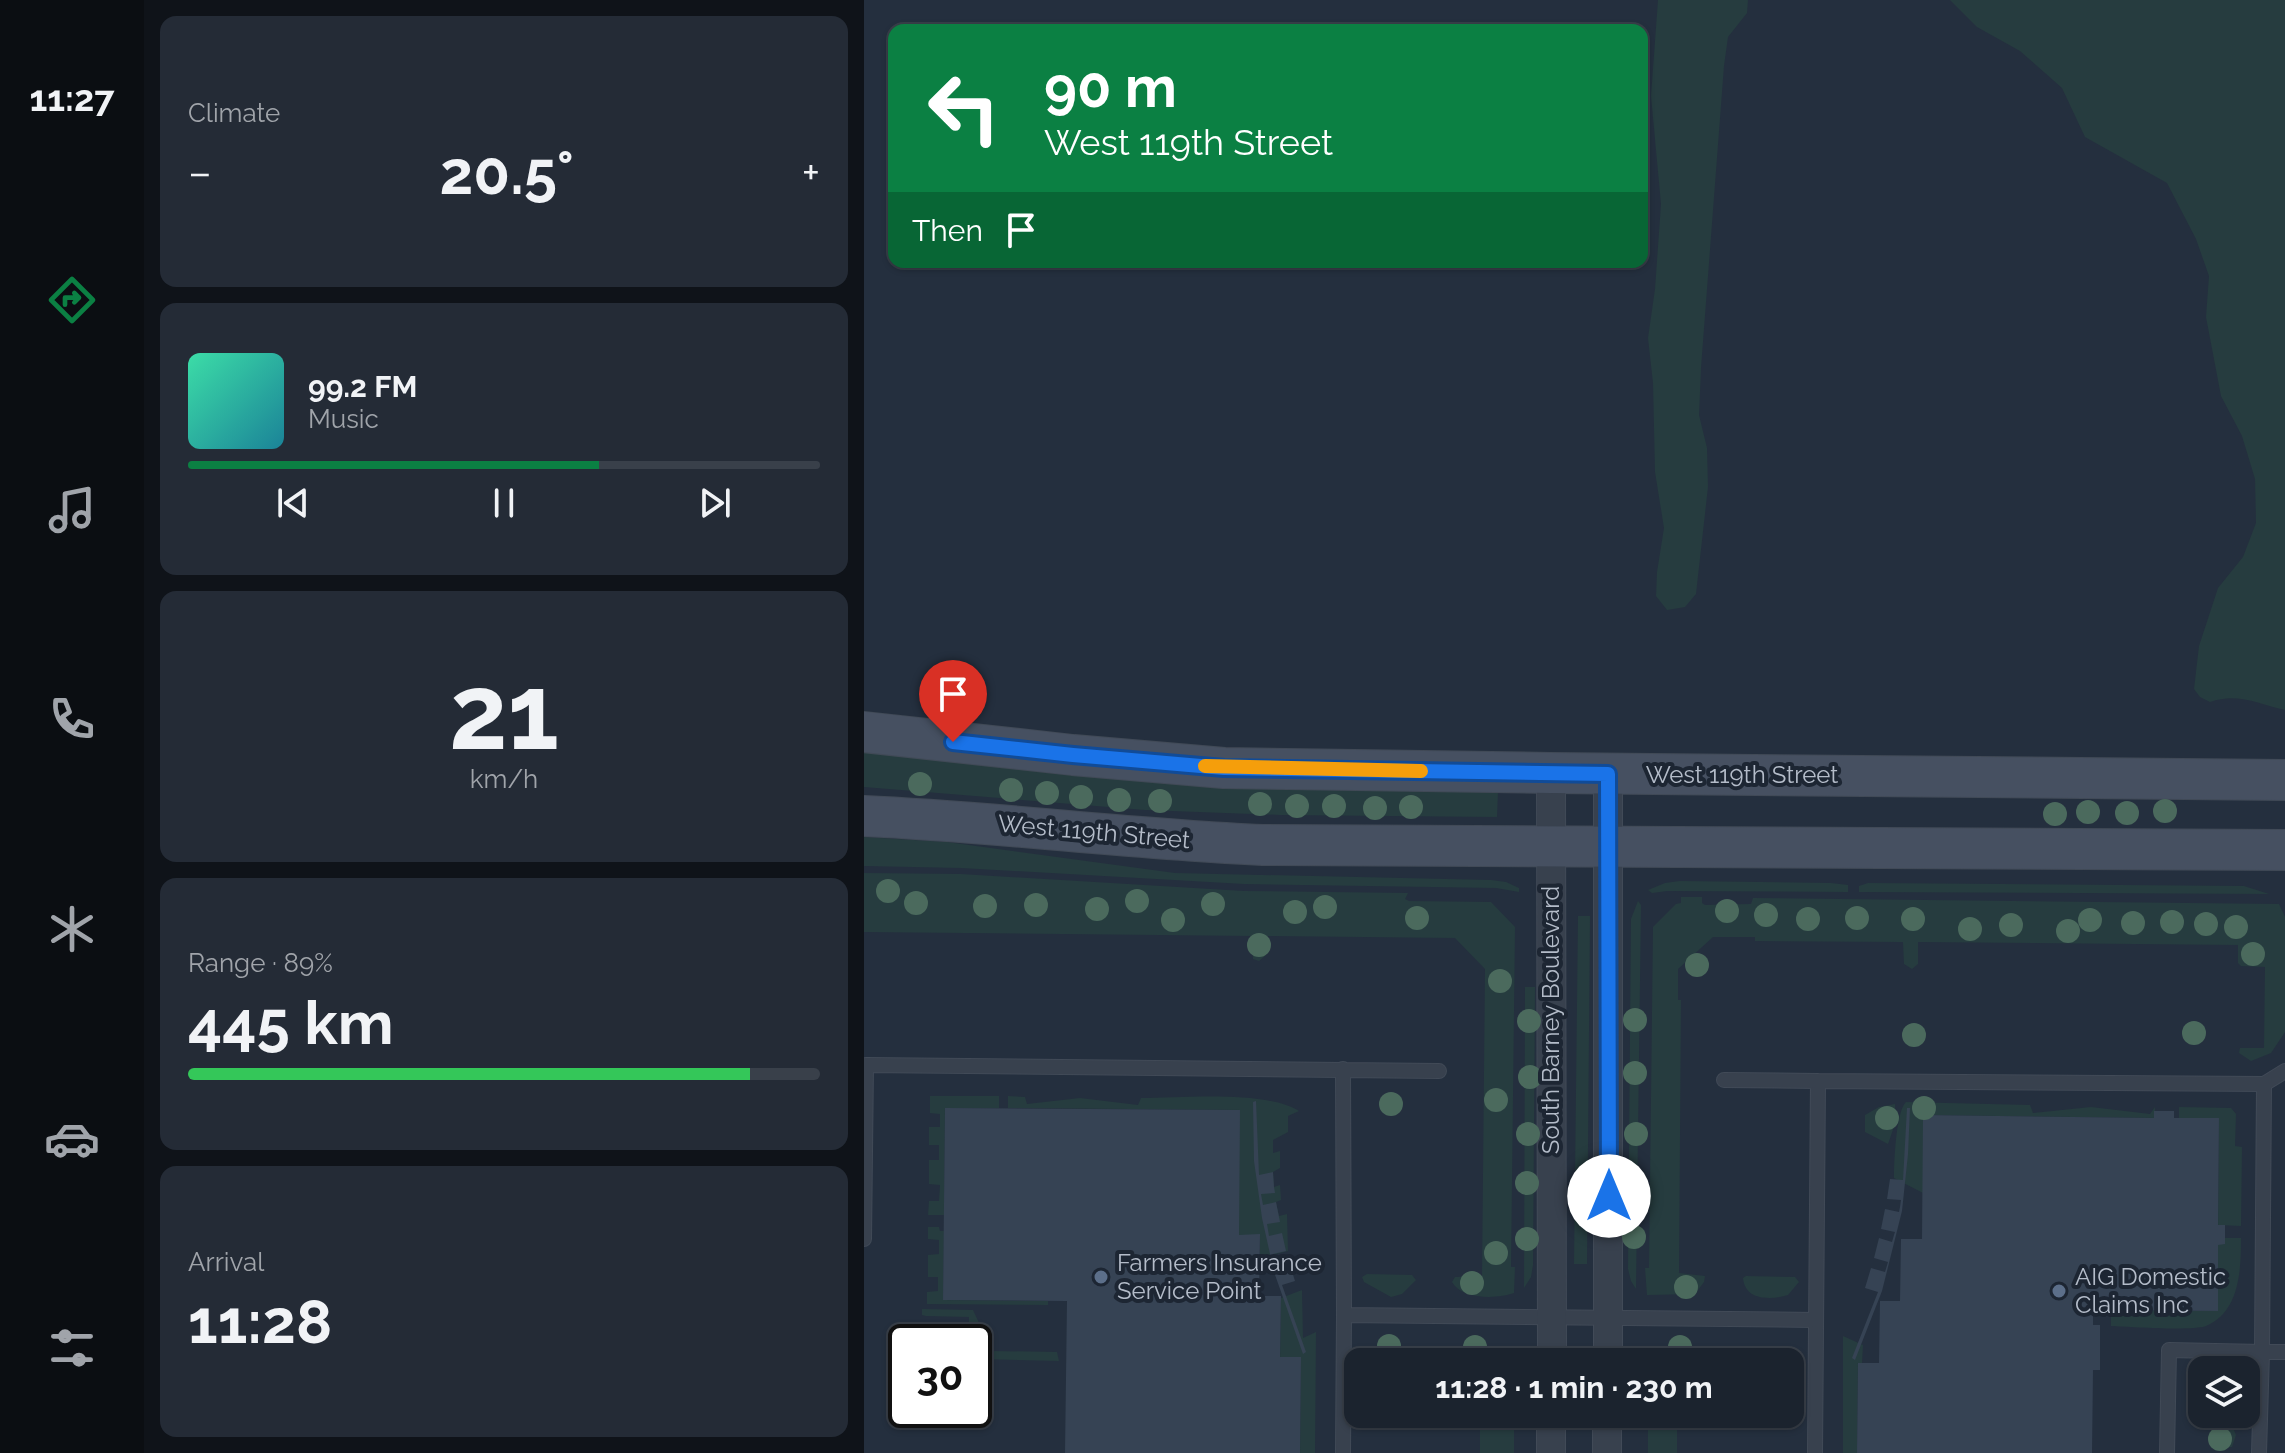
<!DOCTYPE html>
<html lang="en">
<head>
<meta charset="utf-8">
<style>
	body { margin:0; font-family:Raleway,sans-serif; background:#242b36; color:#f1f3f6; height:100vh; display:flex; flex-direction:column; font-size:30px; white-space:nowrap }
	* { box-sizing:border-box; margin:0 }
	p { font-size:26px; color:#a0a4aa }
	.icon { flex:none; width:44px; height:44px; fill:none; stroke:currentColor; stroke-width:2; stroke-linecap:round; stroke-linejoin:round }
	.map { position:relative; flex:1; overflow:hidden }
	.sheet { display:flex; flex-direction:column; gap:16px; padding:16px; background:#0f1319; width:720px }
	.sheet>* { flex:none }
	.hud { position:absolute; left:24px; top:24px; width:760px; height:244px; border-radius:16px; box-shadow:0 2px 6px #0004,0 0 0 2px #39404a; background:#0b8043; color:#fff; overflow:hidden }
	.fabs { position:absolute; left:1324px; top:1356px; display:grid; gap:16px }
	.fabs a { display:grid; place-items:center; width:72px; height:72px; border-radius:16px; background:#1b232e; box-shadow:0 2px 6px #0004,0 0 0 2px #39404a; font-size:40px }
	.speed { position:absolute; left:24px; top:1324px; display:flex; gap:16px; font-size:40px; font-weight:700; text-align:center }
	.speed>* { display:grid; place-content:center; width:104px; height:104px; border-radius:50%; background:#1b232e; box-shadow:0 2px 6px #0004,0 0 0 2px #39404a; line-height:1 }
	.speed .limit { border:4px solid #111; border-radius:12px; background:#fff; color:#111 }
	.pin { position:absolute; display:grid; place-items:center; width:68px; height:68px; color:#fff; margin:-82px -34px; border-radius:50% 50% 50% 0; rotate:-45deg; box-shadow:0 0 8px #0007 }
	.pin .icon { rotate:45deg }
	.me { position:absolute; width:88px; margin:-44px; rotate:0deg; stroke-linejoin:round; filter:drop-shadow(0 0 6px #0008) }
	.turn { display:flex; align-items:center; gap:28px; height:168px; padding:0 24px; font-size:36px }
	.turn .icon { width:104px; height:104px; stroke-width:2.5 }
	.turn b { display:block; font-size:56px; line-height:68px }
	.then { display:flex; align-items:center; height:76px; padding:0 24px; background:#0003; gap:16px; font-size:30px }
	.big { font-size:60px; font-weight:700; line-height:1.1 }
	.sheet .card { flex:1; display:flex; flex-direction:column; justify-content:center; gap:12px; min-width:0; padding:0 28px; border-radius:16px; background:#242b36 }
	.sheet .dial { align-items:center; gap:0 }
	.dial b { font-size:104px; line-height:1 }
	.song { display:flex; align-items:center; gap:24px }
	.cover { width:96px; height:96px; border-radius:12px; background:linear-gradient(135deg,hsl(160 70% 55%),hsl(190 70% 35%)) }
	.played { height:8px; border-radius:4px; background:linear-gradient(90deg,#0b8043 65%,#39404a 65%) }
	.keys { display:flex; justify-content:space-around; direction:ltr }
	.heat { display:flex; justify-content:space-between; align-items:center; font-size:44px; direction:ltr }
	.charge { height:12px; border-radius:6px; background:linear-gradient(90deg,#34c759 89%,#39404a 0) }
	.trip { position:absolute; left:480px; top:1348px; width:460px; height:80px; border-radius:16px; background:#1b232e; box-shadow:0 2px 6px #0004,0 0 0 2px #39404a; font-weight:700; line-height:80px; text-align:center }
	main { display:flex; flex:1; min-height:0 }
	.tabs { display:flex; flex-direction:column; width:144px; justify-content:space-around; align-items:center; background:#0b0e12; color:#a0a4aa }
	.tabs .icon { width:56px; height:56px }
	.tabs .active { color:#0b8043 }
	.tabs b { font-size:36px; color:#f1f3f6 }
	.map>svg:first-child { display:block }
	.green { fill:#263c3f }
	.building { fill:#364354 }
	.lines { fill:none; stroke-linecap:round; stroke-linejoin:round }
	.lane-casing { stroke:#414a57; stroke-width:16 }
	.street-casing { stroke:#414a57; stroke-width:30 }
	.secondary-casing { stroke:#414a57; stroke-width:42 }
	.lane { stroke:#38414e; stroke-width:14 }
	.street { stroke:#38414e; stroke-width:28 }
	.secondary { stroke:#465061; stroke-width:40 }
	.tree { fill:#4b6a5d }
	.route-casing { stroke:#114b97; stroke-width:20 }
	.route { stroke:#1a73e8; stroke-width:14 }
	.slow { stroke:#f59e0b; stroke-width:14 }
	.service-dot { fill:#5c6f8a; stroke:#1d2633; stroke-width:3 }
	.labels { text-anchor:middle; stroke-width:8; stroke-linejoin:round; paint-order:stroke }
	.street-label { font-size:24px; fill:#b4bcc9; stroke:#1d2633 }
	.poi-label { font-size:24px; fill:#b4bcc9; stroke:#1d2633; text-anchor:start }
</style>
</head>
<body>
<main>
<nav class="tabs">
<b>11:27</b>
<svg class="icon active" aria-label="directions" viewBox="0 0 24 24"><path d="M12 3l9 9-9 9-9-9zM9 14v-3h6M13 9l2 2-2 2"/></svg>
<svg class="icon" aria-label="music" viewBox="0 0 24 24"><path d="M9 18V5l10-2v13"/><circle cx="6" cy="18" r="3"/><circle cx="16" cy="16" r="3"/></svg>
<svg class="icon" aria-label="phone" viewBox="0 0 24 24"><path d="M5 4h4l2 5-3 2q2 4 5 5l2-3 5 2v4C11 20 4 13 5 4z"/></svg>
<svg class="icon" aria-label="climate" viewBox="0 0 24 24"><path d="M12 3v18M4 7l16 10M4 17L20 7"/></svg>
<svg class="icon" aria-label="car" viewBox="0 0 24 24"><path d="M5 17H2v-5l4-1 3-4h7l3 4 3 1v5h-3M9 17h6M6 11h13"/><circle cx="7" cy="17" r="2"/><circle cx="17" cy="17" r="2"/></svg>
<svg class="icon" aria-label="filters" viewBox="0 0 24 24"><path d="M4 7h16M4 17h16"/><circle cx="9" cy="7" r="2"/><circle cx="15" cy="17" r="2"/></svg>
</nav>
<section class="sheet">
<div class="card"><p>Climate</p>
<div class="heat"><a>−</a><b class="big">20.5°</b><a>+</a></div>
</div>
<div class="card">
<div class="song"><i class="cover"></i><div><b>99.2 FM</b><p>Music</p></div></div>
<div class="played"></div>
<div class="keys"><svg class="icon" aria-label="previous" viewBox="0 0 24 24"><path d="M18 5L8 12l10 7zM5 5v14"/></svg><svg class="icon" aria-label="pause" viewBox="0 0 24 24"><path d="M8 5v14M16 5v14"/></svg><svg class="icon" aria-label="next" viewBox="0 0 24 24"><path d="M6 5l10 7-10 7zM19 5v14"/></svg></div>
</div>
<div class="card dial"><b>21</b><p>km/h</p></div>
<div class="card"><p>Range · 89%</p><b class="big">445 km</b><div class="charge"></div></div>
<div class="card"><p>Arrival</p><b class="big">11:28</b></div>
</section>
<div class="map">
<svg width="1421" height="1453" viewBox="0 0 1421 1453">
	<rect width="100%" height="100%" fill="#242f3e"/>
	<!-- green -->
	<path class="green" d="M794 0H884L883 13 864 37 860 66 837 368 835 415 843 448 844 487 832 594 821 607 803 610 792 596 793 572 800 528 791 472 789 383 784 338 791 289 797 204 787 96Z
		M1086 0H1421V710C1395 704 1373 692 1346 702L1336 697 1330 689 1335 646 1354 588 1379 557 1392 523 1391 479 1378 436 1357 396 1342 317 1345 276 1332 239 1303 183 1221 137 1198 88 1156 51 1113 27Z
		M0 750 374 786 448 790 634 792 633 817 417 815 281 810 0 787Z
		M0 837 83 842 311 873 627 880 642 882 655 888V892L632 888 380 884 97 868 0 866Z
		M0 873 97 874 380 891 544 893 541 899 545 901 627 902 651 927 647 1267H651L650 1293C633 1299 598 1300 588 1282L591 1277 618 1276 621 969 591 938 403 936 402 955 395 961 389 959 387 936 0 932Z
		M816 881 967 883 984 885V892L803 891 788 893 784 890 801 883Z
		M1004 883 1380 886 1405 894 995 892V886Z
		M817 897H838V903L841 905 887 904 889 898 1415 904 1421 917V1032L1407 1053 1387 1061 1375 1053 1376 1048H1400L1401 967 1377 966 1374 963V945L1054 942V964L1048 969 1040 964 1039 942 891 941V937H849L814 969V1000H817L815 1273 841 1276 840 1282 831 1294 783 1295 781 1268H785L789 927 812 904 817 903Z
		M774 901 777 905 772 1289 767 1281 764 1269 767 919Z
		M714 916H726L723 1264H710Z
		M661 987H671L669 1265 667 1277 660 1288Z
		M66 1096H135V1108H81L80 1215H64L65 1201H75L76 1185 65 1184V1160H75V1145H65V1127H76V1114L66 1113Z
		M144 1096 161 1097 163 1104 216 1098 274 1105 277 1098C318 1098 402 1090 435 1111L424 1116V1132L409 1140V1153L416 1151V1168L409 1172 410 1187 416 1185 417 1200 412 1202 415 1216 423 1214 424 1251 396 1258V1235H375V1110L144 1108Z
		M1042 1102 1166 1105 1169 1113 1227 1107 1286 1114 1291 1107V1118L1060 1115 1059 1193 1030 1178C1030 1162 1032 1111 1042 1102Z
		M1031 1104V1124L1024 1144 1001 1132V1115L1015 1107Z
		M1315 1107 1367 1108 1372 1114 1371 1146 1378 1147 1377 1226 1354 1225 1355 1118H1315Z
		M64 1227H75L76 1231H80L79 1300 184 1301V1305L63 1304V1292L74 1291V1277H64V1255L75 1254V1240L64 1239Z
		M1354 1238H1377C1377 1269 1376 1312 1342 1326 1328 1331 1266 1327 1247 1326V1310L1353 1311Z
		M503 1274 548 1275 552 1280 538 1294 527 1297 500 1282 498 1277Z
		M882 1276 931 1277 935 1282 924 1295C907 1300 881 1301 879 1278Z
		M438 1290 439 1338 452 1332 451 1453H436L437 1358 416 1357 417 1298Z
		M58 1309 109 1310 128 1351 193 1352 195 1361 115 1359 110 1357V1342H105V1317L62 1316 58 1315Z
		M979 1336 999 1345 998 1363H994L993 1453H979Z
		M616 1414H650V1453H616Z
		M784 1414H813V1453H784Z
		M1347 1414H1363L1364 1416 1372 1435 1368 1447 1347 1448Z"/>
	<!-- building -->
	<path class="building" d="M392 1101 395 1175 409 1172 410 1187 411 1193 397 1194 399 1205 412 1202 416 1222 403 1224 405 1236 418 1233 422 1251 409 1254 412 1266 425 1262 431 1281 418 1285 442 1352 439 1354 410 1272 398 1218 390 1161 389 1102Z
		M81 1108 376 1110 375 1235 396 1234 395 1296H417L416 1357H437L436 1453H201L203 1301 79 1300Z
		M1043 1108H1046L1044 1154 1038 1211 1018 1291 991 1360 988 1358 1014 1292 1001 1288 1007 1268 1021 1272 1024 1262 1010 1258 1015 1238 1028 1242 1030 1235 1031 1232 1017 1229 1021 1209 1035 1212 1036 1207 1037 1200 1023 1199 1026 1179 1039 1180Z
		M1290 1111H1310V1118H1355L1354 1225H1361V1244L1354 1245V1311L1248 1310V1317L1229 1316V1325H1236V1370H1229L1228 1453H993L994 1363H1015L1016 1301H1036L1037 1239H1058L1059 1115 1290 1118Z
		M34 1329 53 1330V1340H34Z"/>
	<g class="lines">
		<!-- lane casing -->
		<g class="lane-casing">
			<path id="lane" d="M479 1069 480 1315 952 1320
				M860 1080 954 1081
				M0 1239 2 1065 575 1071
				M479 1453 480 1315
				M951 1453 954 1081 1400 1084 1421 1071
				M1303 1453 1305 1350 1398 1352 1400 1084
				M1395 1453 1398 1352H1421"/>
		</g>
		<!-- street casing -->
		<g class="street-casing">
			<path id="street" d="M687 773 688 1362
				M744 1362V774
				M687 1453V1414
				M743 1453V1414"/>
		</g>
		<!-- secondary casing -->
		<g class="secondary-casing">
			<path id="secondary" d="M0 732 209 755 360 768 687 773 1421 780
				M0 816C134 822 266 839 399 845L1421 850"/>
		</g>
		<!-- lane -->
		<use href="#lane" class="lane"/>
		<!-- street -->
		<use href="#street" class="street"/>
		<!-- secondary -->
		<use href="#secondary" class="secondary"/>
	</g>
	<!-- trees -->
	<g class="tree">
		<circle cx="56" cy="784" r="12"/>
		<circle cx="147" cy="790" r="12"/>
		<circle cx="183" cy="793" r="12"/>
		<circle cx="217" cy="797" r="12"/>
		<circle cx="255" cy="800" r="12"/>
		<circle cx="296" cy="801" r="12"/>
		<circle cx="396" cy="804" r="12"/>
		<circle cx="433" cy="806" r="12"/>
		<circle cx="470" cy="806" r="12"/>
		<circle cx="547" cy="807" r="12"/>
		<circle cx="511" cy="808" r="12"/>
		<circle cx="1301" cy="811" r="12"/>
		<circle cx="1224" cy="812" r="12"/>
		<circle cx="1263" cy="813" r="12"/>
		<circle cx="1191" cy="814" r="12"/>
		<circle cx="24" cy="891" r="12"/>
		<circle cx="273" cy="901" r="12"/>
		<circle cx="52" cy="903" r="12"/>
		<circle cx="349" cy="904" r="12"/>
		<circle cx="172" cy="905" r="12"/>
		<circle cx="121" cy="906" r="12"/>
		<circle cx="461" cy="907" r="12"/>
		<circle cx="233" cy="909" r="12"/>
		<circle cx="863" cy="911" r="12"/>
		<circle cx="431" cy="912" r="12"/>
		<circle cx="902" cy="915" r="12"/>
		<circle cx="553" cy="918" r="12"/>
		<circle cx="993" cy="918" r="12"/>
		<circle cx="944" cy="919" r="12"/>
		<circle cx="1049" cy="919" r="12"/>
		<circle cx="309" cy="920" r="12"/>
		<circle cx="1226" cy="920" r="12"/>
		<circle cx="1308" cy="922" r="12"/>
		<circle cx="1269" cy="923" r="12"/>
		<circle cx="1342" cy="924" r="12"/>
		<circle cx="1147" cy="925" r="12"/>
		<circle cx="1372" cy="927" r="12"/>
		<circle cx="1106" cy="929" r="12"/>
		<circle cx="1204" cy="931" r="12"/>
		<circle cx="395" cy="945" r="12"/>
		<circle cx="1389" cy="954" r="12"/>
		<circle cx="833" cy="965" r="12"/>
		<circle cx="636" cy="981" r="12"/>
		<circle cx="771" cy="1020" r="12"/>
		<circle cx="665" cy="1021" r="12"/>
		<circle cx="1330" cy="1033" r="12"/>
		<circle cx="1050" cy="1035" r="12"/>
		<circle cx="771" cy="1073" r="12"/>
		<circle cx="666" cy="1077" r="12"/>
		<circle cx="632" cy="1100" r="12"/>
		<circle cx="527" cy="1104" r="12"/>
		<circle cx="1060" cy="1108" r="12"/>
		<circle cx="1023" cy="1118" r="12"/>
		<circle cx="664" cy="1134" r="12"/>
		<circle cx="772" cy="1134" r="12"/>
		<circle cx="663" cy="1183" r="12"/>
		<circle cx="770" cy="1184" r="12"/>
		<circle cx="770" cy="1237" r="12"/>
		<circle cx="663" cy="1239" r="12"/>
		<circle cx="632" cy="1253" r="12"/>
		<circle cx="608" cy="1283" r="12"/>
		<circle cx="822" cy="1287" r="12"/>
		<circle cx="525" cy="1346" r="12"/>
		<circle cx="611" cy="1347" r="12"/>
		<circle cx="816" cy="1347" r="12"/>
		<circle cx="1356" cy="1439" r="12"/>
	</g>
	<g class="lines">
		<!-- route casing -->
		<g class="route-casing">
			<path id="route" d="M89 742 209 755 360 768 744 774 745 1196"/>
		</g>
		<!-- route -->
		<use href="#route" class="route"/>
		<!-- slow -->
		<path class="slow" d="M341 766 557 771"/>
	</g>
	<!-- markers -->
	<g class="service-dot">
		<circle cx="237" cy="1277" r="8"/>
		<circle cx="1195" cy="1291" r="8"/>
	</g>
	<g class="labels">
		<!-- street labels -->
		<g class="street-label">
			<text x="878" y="783">West 119th Street</text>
			<text transform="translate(230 832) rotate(5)" y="8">West 119th Street</text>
			<text transform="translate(687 1020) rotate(-90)" y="8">South Barney Boulevard</text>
		</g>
		<!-- poi labels -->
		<g class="poi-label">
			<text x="253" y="1271">Farmers Insurance<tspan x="253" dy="28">Service Point</tspan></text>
			<text x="1211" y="1285">AIG Domestic<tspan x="1211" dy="28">Claims Inc</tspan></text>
		</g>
	</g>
</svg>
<div class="fabs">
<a><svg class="icon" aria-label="layers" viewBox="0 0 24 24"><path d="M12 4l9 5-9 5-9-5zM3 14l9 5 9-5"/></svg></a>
</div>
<div class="speed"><div class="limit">30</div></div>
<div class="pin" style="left:89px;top:742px;background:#d93025"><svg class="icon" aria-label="arrive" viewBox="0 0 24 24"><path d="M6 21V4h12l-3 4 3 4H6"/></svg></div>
<svg class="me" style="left:745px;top:1196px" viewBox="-20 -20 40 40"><circle r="19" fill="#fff"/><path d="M0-13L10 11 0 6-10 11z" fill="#1a73e8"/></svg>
<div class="trip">11:28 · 1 min · 230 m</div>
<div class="hud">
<div class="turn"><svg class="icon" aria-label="left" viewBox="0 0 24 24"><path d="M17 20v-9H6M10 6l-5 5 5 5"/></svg><div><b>90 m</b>West 119th Street</div></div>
<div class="then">Then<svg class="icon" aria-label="arrive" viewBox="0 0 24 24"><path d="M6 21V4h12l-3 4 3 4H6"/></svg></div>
</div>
</div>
</main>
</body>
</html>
